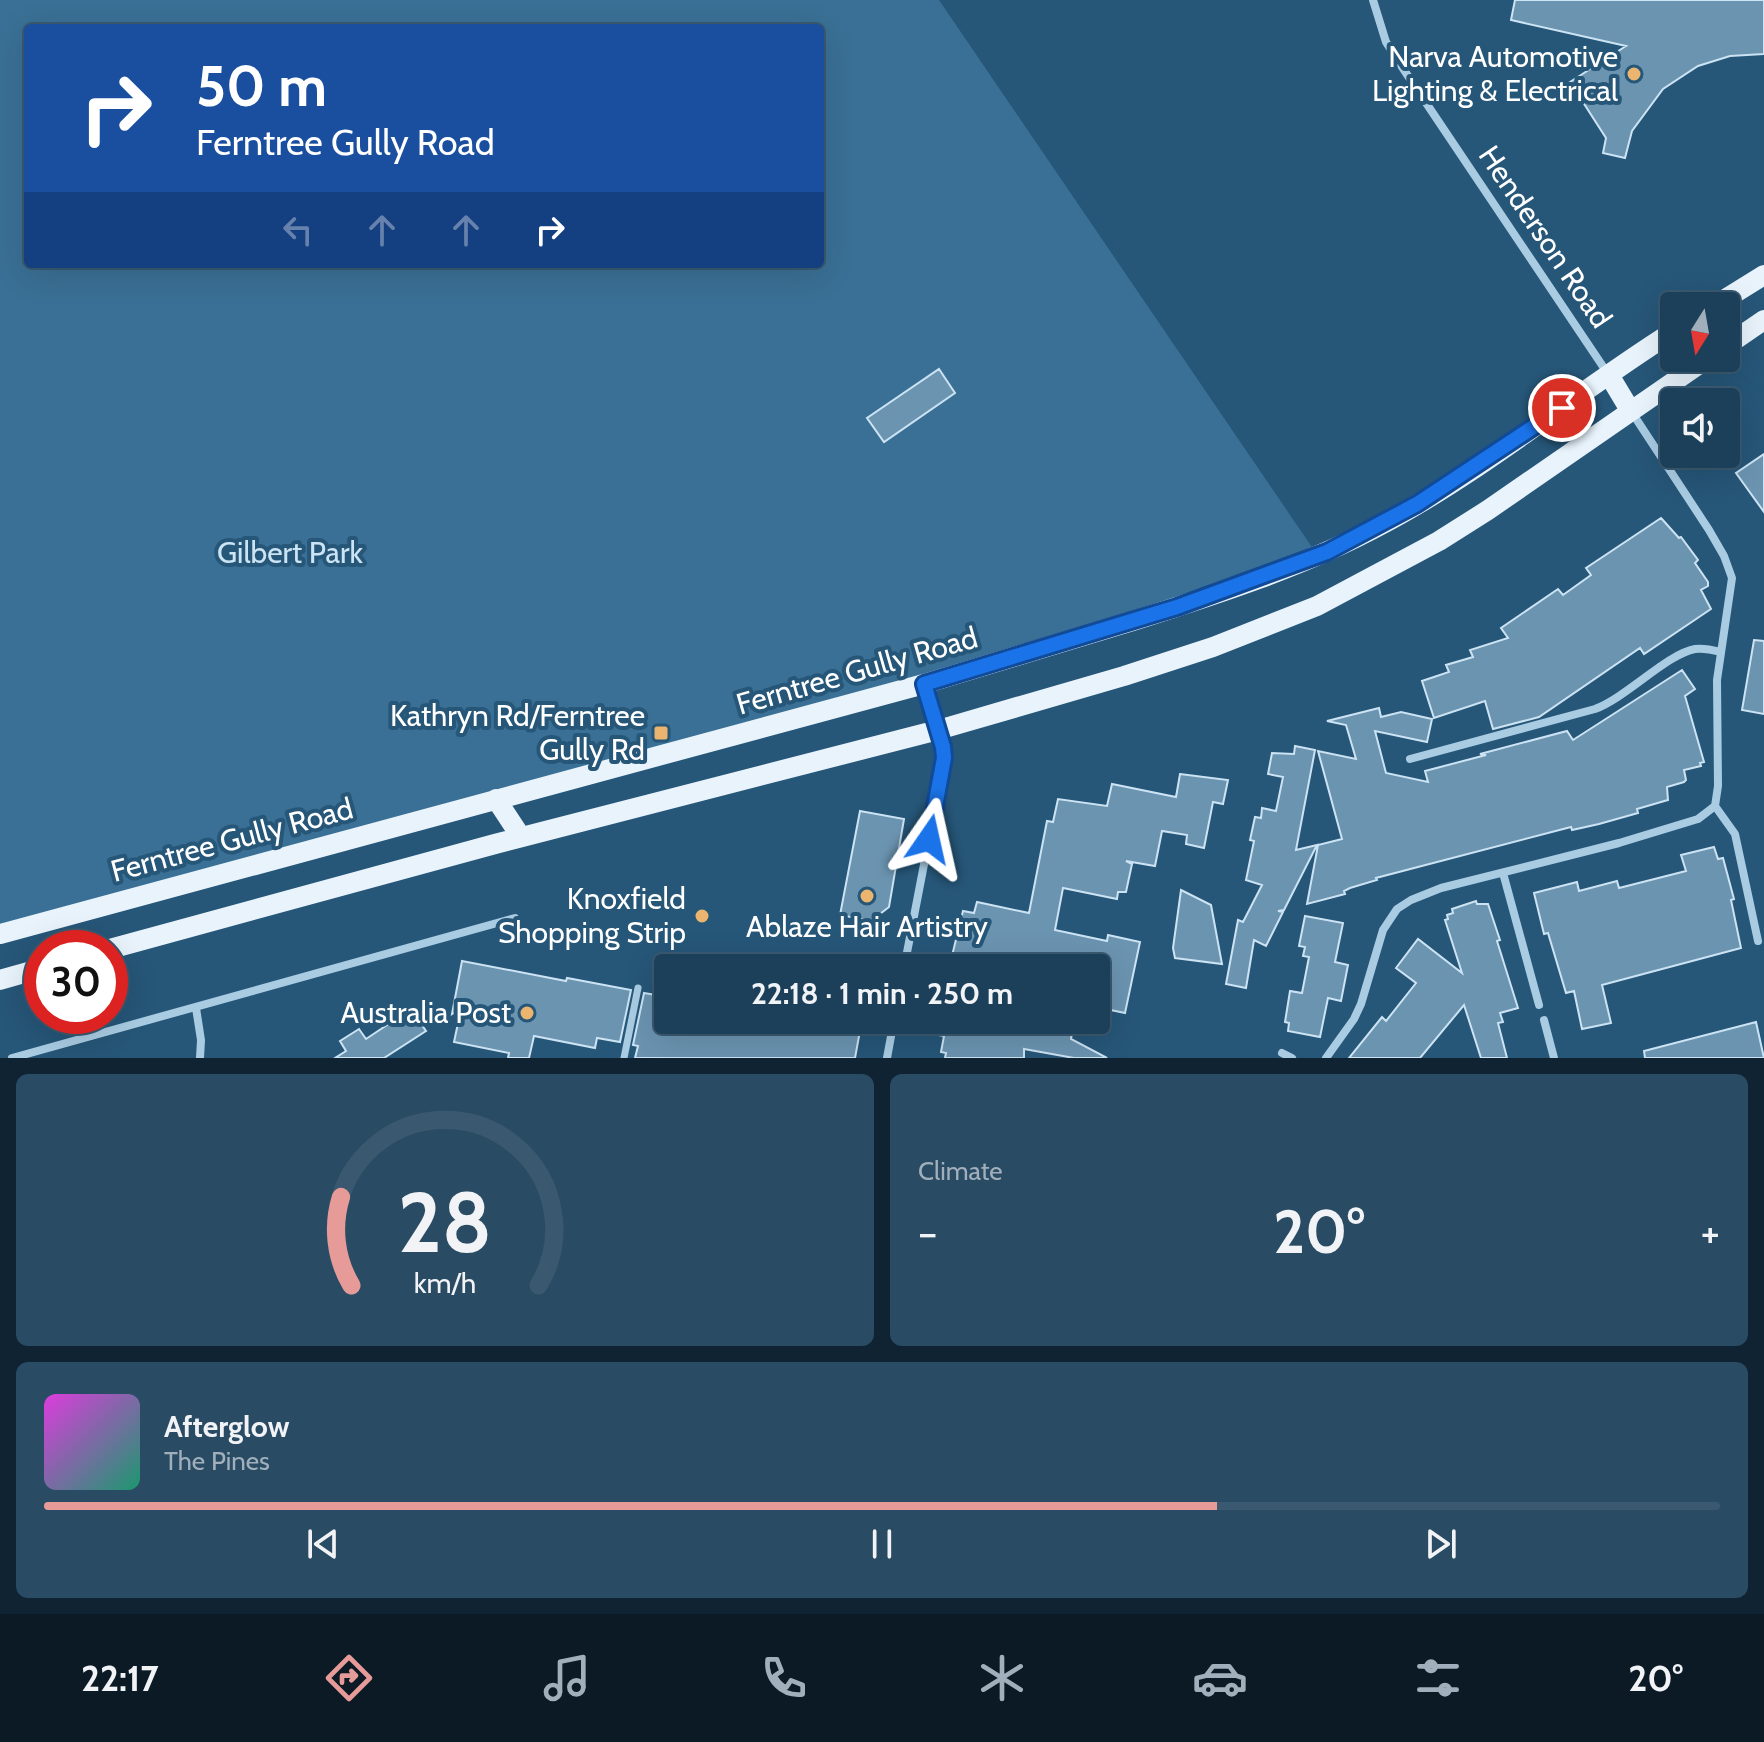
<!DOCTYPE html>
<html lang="en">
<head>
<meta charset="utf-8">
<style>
	body { margin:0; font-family:Cabin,sans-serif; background:#294b63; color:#f1f3f6; height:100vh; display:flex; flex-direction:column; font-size:30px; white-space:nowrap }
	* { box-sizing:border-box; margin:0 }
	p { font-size:26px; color:#a0afbb }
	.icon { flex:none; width:44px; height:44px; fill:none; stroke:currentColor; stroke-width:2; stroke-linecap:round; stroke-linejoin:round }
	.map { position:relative; height:1058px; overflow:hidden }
	.panel { display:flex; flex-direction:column; gap:16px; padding:16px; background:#0f2332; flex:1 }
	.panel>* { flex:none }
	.hud { position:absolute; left:24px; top:24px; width:800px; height:244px; border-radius:8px; box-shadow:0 8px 32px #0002,0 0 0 2px #3a5970; background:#1a4fa0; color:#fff; overflow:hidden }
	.needle { width:52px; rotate:191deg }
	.fabs { position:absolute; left:1660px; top:292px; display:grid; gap:16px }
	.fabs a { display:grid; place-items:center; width:80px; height:80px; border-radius:8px; background:#1c405a; box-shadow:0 8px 32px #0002,0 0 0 2px #3a5970; font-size:40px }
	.speed { position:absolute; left:24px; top:930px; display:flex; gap:16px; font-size:40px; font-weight:700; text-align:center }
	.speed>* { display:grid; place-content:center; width:104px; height:104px; border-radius:50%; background:#1c405a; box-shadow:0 8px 32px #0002,0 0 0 2px #3a5970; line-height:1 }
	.speed .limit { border:12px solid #d22; background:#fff; color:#111 }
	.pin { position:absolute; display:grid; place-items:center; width:68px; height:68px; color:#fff; margin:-34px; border:4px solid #fff; border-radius:50%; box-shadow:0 2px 8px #0007 }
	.me { position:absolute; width:88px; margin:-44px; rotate:11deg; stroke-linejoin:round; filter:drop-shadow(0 0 6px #0008) }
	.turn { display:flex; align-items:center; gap:28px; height:168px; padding:0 40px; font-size:36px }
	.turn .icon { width:104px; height:104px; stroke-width:2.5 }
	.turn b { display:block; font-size:56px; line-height:68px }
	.lanes { display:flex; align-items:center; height:76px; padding:0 40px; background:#0003; justify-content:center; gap:40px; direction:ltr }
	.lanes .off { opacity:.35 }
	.big { font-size:60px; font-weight:700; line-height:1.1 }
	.panel .tile { flex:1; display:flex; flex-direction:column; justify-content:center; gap:12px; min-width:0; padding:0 28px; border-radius:12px; background:#294b63 }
	.panel .dial { align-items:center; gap:0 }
	.dial svg { height:208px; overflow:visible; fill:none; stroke:#3a5970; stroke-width:7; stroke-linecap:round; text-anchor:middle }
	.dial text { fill:#f1f3f6; stroke:none }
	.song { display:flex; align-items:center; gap:24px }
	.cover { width:96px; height:96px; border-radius:12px; background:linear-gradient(135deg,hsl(300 70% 55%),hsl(160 70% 35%)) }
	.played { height:8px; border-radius:4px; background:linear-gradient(90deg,#e69b98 70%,#3a5970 70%) }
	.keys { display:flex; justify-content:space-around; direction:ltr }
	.heat { display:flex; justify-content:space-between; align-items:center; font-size:44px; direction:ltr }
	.panel .tiles { flex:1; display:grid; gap:16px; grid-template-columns:1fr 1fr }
	.tile:last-child { grid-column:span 2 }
	.trip { position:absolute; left:654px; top:954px; width:456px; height:80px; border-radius:8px; background:#1c405a; box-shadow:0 8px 32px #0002,0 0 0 2px #3a5970; font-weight:700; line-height:80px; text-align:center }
	.tabs { display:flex; height:128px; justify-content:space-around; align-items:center; background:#0b1a24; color:#a0afbb }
	.tabs .icon { width:56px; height:56px }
	.tabs .on { color:#e69b98 }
	.tabs b { font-size:36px; color:#f1f3f6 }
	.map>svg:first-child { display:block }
	.green { fill:#3a7095; fill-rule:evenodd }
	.building { fill:#6b94b1; stroke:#cbe3f3; stroke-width:2 }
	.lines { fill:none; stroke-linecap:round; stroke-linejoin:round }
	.pedestrian { stroke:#a9cce3; stroke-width:7 }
	.minor { stroke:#a9cce3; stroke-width:8 }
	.primary { stroke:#e8f3fc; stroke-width:20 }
	.route-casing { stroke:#114b97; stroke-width:20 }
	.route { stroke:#1a73e8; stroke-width:14 }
	.poi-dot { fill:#ebb56f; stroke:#265678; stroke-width:3 }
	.labels { text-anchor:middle; stroke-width:8; stroke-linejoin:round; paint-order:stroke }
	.poi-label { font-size:30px; fill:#fff; stroke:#265678; text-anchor:end }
	.street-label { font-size:30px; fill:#fff; stroke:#265678 }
	.park-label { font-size:30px; fill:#cbe3f3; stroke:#265678 }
</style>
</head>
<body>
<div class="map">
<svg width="1764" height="1058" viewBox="0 0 1764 1058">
	<rect width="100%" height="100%" fill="#265678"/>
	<!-- green -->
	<path class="green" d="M0 0H939L1318 556 1236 587 0 934ZM28 28H820V264H28Z"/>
	<!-- building -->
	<path class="building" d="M1515 0H1764V54L1730 56 1698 66 1663 89 1632 131 1625 158 1603 153 1606 138 1570 82 1626 46 1511 20Z
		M939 369 955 393 884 442 867 418Z
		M1764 454V512L1736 473Z
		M1661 518 1679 538 1681 537 1698 560 1695 563 1708 582V586L1701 590 1711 609 1644 654 1640 648 1539 717 1493 729 1485 701 1434 718 1422 681 1449 672 1446 665 1473 657 1470 650 1508 638 1501 628 1558 589 1563 595 1591 575 1586 568Z
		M1754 640 1764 641V714L1742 710Z
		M1682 670 1695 689 1685 696 1704 762 1700 763 1701 766 1684 770 1686 780 1684 782 1667 787 1668 800 1637 809 1638 813 1599 824 1572 830 1571 827 1376 878 1377 880 1350 888 1344 891 1345 894 1307 904 1318 845 1342 839 1318 751 1356 759 1346 725 1327 721 1379 708 1381 717 1401 712 1432 719 1427 742 1375 731 1386 773 1428 782 1425 771 1486 755 1480 754 1567 731 1573 740Z
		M1295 746 1315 750 1296 850 1317 845 1284 910 1278 911 1283 912 1266 946 1254 940 1246 988 1226 984 1238 920 1243 922 1262 885 1246 880 1254 841 1250 840 1255 817 1261 818 1262 808 1276 811 1283 777 1268 774 1272 753 1294 754Z
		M1180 774 1228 780 1223 804 1213 802 1204 848 1186 844 1187 835 1162 831 1155 866 1126 861 1132 864 1126 892H1118L1117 899 1063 888 1055 930 1107 941 1108 935 1140 942 1125 1013 1101 1008 1107 980 1099 978 1101 968H992L951 960 963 911 974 913 977 902 1029 913 1047 821 1053 822 1058 799 1107 806 1112 784 1176 797Z
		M860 811 904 819 889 907 871 921 840 915Z
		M1714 847 1718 859 1723 858 1734 899 1731 900 1741 948 1602 985 1611 1023 1582 1029 1574 991 1566 993 1548 933 1544 934 1534 893 1577 882 1579 891 1617 881 1619 888 1686 871 1681 855Z
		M1181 890 1211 905 1222 964 1175 958 1173 948Z
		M1476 901 1477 904H1488L1500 940 1497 941 1518 1008 1500 1013 1503 1022 1498 1023 1507 1058H1481L1464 1005 1420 1058H1349L1382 1017 1386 1021 1416 983 1396 968 1418 939 1462 973 1445 920 1448 919 1447 915 1453 913 1452 909Z
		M1305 916 1343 923 1335 962 1348 965 1341 1001 1328 998 1320 1037 1288 1031 1289 1023 1285 1022 1290 991 1302 993 1309 957 1303 956 1305 947 1299 946Z
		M462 961 566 981 567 978 631 990 620 1042 597 1038 595 1048 534 1036 529 1058H508L509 1053 454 1042 461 1009 452 1014Z
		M644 993 668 997V1020H862L855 1058H635L638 1046 633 1045Z
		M411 1009 426 1031 384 1058H335L346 1051 340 1041 359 1029 366 1039Z
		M907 1020H1074L1071 1039 1107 1058H1074L1024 1049V1058H945L946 1053 941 1052 944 1036 906 1029Z
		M1756 1022 1764 1058H1645L1644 1051Z"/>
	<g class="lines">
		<!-- pedestrian -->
		<path class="pedestrian" d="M624 1058 638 988"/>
		<!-- minor -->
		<path class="minor" d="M1373 0 1386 42 1404 70 1608 374
			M1410 759 1595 709C1627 697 1667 654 1695 649 1703 648 1713 650 1721 652
			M1715 806 1735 834 1758 941
			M1503 873 1539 1005
			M904 968 943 766V747L924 685
			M196 1008 201 1040 200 1058
			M1544 1020 1554 1058
			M1282 1053 1292 1058
			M12 1058 515 918
			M887 1058 894 1020
			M1326 1058 1354 1019 1361 1004 1383 930 1397 909 1411 900 1441 888 1619 843 1698 819 1715 806 1718 786 1717 680 1732 578 1724 556 1709 530 1631 411"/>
		<!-- primary -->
		<path class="primary" d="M1714 306 1764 275
			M1726 346 1764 320
			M1609 375 1630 410
			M496 799 521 837
			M0 934 924 684C994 663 1063 642 1133 621 1218 594 1303 567 1381 525 1485 470 1575 393 1674 331
			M110 949 495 844 938 730 1124 676 1213 647 1317 606 1439 541 1488 510 1708 358
			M0 980 42 968"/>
	</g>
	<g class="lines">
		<!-- route casing -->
		<g class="route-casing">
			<path id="route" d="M929 839 944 758 943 747 924 684 1177 607 1327 552 1417 504 1562 408"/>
		</g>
		<!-- route -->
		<use href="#route" class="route"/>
	</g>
	<!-- markers -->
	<g class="poi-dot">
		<circle cx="1634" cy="74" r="8"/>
		<rect x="653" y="725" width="16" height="16" rx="4"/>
		<circle cx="867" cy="896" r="8"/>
		<circle cx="702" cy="916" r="8"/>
		<circle cx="527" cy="1013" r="8"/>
	</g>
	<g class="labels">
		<!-- poi labels -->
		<g class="poi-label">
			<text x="1618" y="67">Narva Automotive<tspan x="1618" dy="34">Lighting &amp; Electrical</tspan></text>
			<text x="645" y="726">Kathryn Rd/Ferntree<tspan x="645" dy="34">Gully Rd</tspan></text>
			<text x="686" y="909">Knoxfield<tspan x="686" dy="34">Shopping Strip</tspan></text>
			<text x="867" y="937" text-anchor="middle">Ablaze Hair Artistry</text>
			<text x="511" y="1023">Australia Post</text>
		</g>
		<!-- street labels -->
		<g class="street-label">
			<text transform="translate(1545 237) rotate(56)" y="10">Henderson Road</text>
			<text transform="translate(857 671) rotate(-16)" y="10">Ferntree Gully Road</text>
			<text transform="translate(232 840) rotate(-15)" y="10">Ferntree Gully Road</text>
		</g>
		<!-- park labels -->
		<g class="park-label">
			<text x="290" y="563">Gilbert Park</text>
		</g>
	</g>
</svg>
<div class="fabs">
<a><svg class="needle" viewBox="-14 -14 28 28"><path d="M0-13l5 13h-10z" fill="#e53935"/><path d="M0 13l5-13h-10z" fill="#a0afbb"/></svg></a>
<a><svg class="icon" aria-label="sound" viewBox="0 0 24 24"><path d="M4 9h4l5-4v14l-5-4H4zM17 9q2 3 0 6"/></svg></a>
</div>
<div class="speed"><div class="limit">30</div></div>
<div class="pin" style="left:1562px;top:408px;background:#d93025"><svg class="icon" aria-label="arrive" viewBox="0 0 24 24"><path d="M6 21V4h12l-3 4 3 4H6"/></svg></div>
<svg class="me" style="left:929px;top:839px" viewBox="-20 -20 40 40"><path d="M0-17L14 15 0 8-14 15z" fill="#1a73e8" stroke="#fff" stroke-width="4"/></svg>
<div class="trip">22:18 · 1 min · 250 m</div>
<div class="hud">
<div class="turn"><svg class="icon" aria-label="right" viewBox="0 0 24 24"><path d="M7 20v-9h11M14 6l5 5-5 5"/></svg><div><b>50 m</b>Ferntree Gully Road</div></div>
<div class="lanes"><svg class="icon off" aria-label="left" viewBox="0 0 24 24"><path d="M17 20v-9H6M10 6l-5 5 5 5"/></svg><svg class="icon off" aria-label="ahead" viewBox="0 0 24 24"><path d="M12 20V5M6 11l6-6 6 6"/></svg><svg class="icon off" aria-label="ahead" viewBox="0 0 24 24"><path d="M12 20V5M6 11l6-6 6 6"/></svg><svg class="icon" aria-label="right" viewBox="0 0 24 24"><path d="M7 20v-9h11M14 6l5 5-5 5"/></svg></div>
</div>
</div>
<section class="panel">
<div class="tiles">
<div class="tile dial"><svg viewBox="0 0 100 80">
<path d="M14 69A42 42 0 1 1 86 69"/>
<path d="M14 69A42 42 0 0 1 10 35" stroke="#e69b98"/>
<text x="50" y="56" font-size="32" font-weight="700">28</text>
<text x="50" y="72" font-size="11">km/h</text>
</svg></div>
<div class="tile"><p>Climate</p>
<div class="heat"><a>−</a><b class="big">20°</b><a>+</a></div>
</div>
<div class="tile">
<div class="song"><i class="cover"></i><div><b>Afterglow</b><p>The Pines</p></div></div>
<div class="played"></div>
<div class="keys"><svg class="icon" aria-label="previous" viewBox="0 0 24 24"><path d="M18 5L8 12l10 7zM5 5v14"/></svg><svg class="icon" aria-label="pause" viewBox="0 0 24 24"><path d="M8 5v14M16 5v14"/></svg><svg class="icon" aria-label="next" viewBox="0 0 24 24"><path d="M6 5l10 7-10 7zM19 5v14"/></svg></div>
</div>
</div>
</section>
<nav class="tabs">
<b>22:17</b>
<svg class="icon on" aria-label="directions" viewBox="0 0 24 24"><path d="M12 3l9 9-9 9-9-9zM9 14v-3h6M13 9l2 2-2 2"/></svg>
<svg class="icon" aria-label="music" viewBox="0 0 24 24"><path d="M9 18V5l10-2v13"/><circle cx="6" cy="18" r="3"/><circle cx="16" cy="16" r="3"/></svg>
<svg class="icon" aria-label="phone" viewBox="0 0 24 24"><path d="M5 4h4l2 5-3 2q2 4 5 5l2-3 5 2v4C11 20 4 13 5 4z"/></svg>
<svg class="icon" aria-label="climate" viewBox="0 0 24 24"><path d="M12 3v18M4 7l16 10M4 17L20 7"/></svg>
<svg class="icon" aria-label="car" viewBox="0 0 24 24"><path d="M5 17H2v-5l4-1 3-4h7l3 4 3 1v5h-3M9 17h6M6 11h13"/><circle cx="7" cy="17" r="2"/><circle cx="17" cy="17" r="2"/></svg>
<svg class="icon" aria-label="filters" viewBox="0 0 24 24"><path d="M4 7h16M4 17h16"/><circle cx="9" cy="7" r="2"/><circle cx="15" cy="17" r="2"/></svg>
<b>20°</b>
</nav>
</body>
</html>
